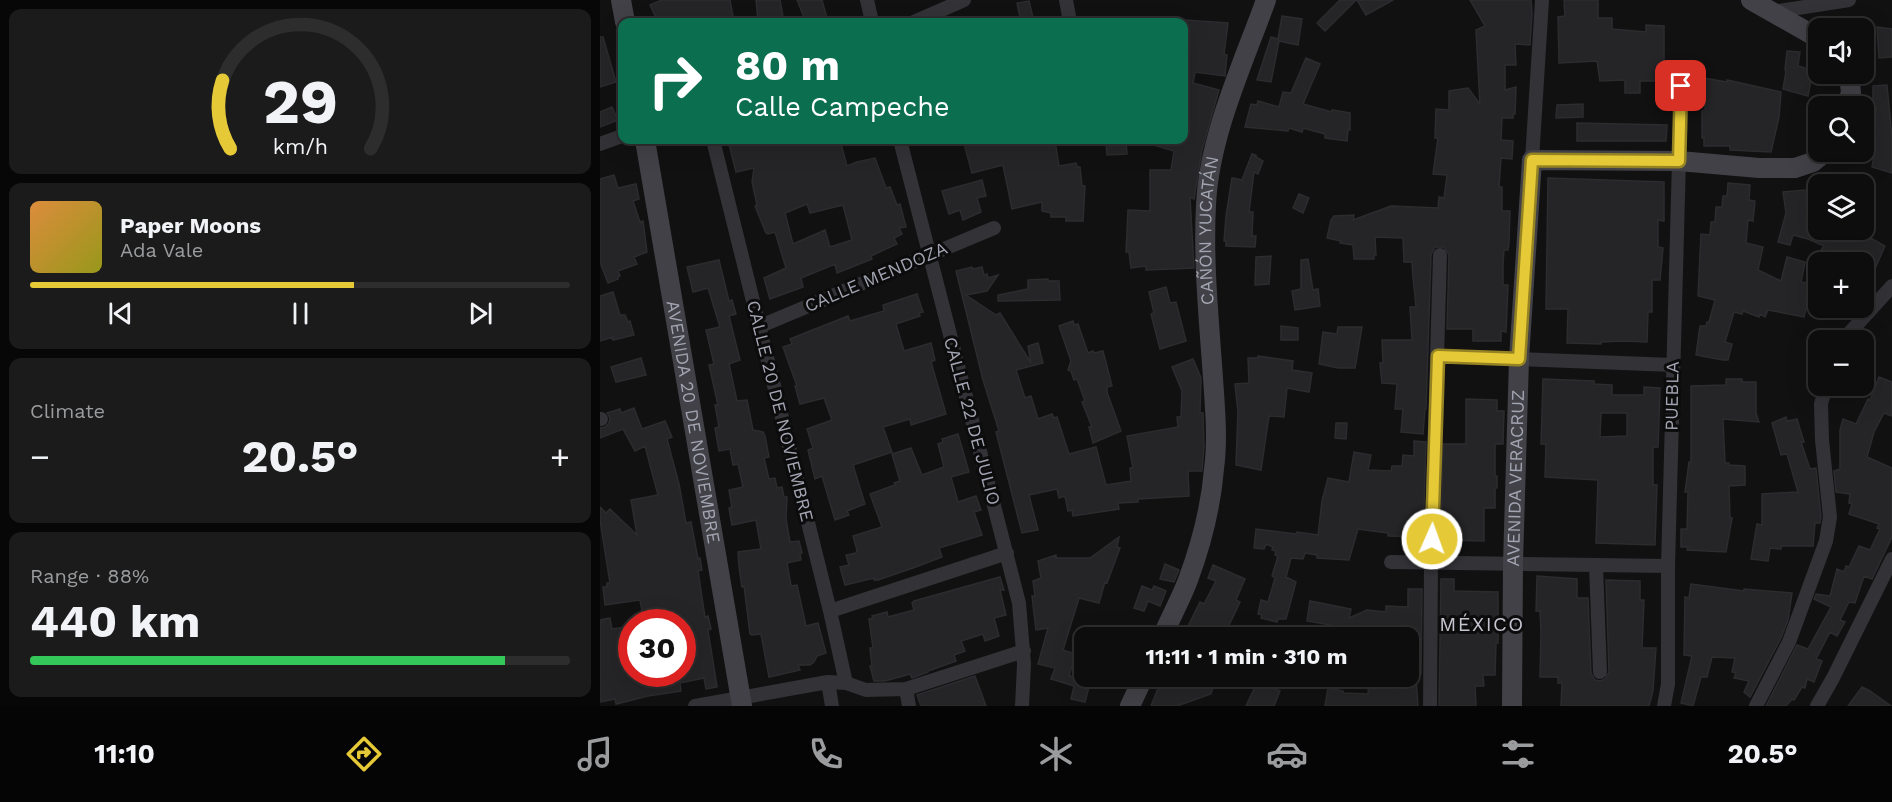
<!DOCTYPE html>
<html lang="en">
<head>
<meta charset="utf-8">
<style>
	body { margin:0; font-family:"Work Sans",sans-serif; background:#1b1b1c; color:#f1f3f6; height:100vh; display:flex; flex-direction:column; font-size:22px; white-space:nowrap }
	* { box-sizing:border-box; margin:0 }
	p { font-size:20px; color:#9a9c9e }
	.icon { flex:none; width:33px; height:33px; fill:none; stroke:currentColor; stroke-width:2; stroke-linecap:round; stroke-linejoin:round }
	.map { position:relative; flex:1; overflow:hidden }
	.panel { display:flex; flex-direction:column; gap:9px; padding:9px; background:#070708; width:600px }
	.panel>* { flex:none }
	.guide { position:absolute; left:18px; top:18px; width:570px; height:126px; border-radius:12px; box-shadow:0 6px 24px #0002,0 0 0 2px #2d2d2e; background:#0b6e4f; color:#fff; overflow:hidden }
	.fabs { position:absolute; left:1208px; top:18px; display:grid; gap:12px }
	.fabs a { display:grid; place-items:center; width:66px; height:66px; border-radius:12px; background:#0d0d0e; box-shadow:0 6px 24px #0002,0 0 0 2px #2d2d2e; font-size:30px }
	.speed { position:absolute; left:18px; top:609px; display:flex; gap:12px; font-size:30px; font-weight:700; text-align:center }
	.speed>* { display:grid; place-content:center; width:78px; height:78px; border-radius:50%; background:#0d0d0e; box-shadow:0 6px 24px #0002,0 0 0 2px #2d2d2e; line-height:1 }
	.speed .limit { border:9px solid #d22; background:#fff; color:#111 }
	.pin { position:absolute; display:grid; place-items:center; width:51px; height:51px; color:#fff; margin:-26px; border-radius:12px; box-shadow:0 3px 9px #0006 }
	.me { position:absolute; width:66px; margin:-33px; rotate:2deg; stroke-linejoin:round; filter:drop-shadow(0 0 4px #0008) }
	.turn { display:flex; align-items:center; gap:21px; height:126px; padding:0 18px; font-size:27px }
	.turn .icon { width:78px; height:78px; stroke-width:2.5 }
	.turn b { display:block; font-size:42px; line-height:51px }
	.big { font-size:45px; font-weight:700; line-height:1.1 }
	.panel .card { flex:1; display:flex; flex-direction:column; justify-content:center; gap:9px; min-width:0; padding:0 21px; border-radius:12px; background:#1b1b1c }
	.panel .dial { align-items:center; gap:0 }
	.dial svg { height:156px; overflow:visible; fill:none; stroke:#2d2d2e; stroke-width:7; stroke-linecap:round; text-anchor:middle }
	.dial text { fill:#f1f3f6; stroke:none }
	.song { display:flex; align-items:center; gap:18px }
	.cover { width:72px; height:72px; border-radius:9px; background:linear-gradient(135deg,hsl(30 70% 55%),hsl(60 70% 35%)) }
	.played { height:6px; border-radius:3px; background:linear-gradient(90deg,#e5c936 60%,#2d2d2e 60%) }
	.keys { display:flex; justify-content:space-around; direction:ltr }
	.heat { display:flex; justify-content:space-between; align-items:center; font-size:33px; direction:ltr }
	.charge { height:9px; border-radius:4px; background:linear-gradient(90deg,#34c759 88%,#2d2d2e 0) }
	.trip { position:absolute; left:474px; top:627px; width:345px; height:60px; border-radius:12px; background:#0d0d0e; box-shadow:0 6px 24px #0002,0 0 0 2px #2d2d2e; font-weight:700; line-height:60px; text-align:center }
	.menu { display:flex; height:96px; justify-content:space-around; align-items:center; background:#050506; color:#9a9c9e }
	.menu .icon { width:42px; height:42px }
	.menu .current { color:#e5c936 }
	.menu b { font-size:27px; color:#f1f3f6 }
	main { display:flex; flex:1; min-height:0 }
	.map>svg:first-child { display:block }
	.building { fill:#252426; stroke:#2c2b2e; stroke-width:1.5; fill-rule:evenodd }
	.lines { fill:none; stroke-linecap:round; stroke-linejoin:round }
	.street { stroke:#323237; stroke-width:14 }
	.secondary { stroke:#414147; stroke-width:20 }
	.route-casing { stroke:#958323; stroke-width:15 }
	.route { stroke:#e5c936; stroke-width:10 }
	.labels { text-anchor:middle; stroke-width:6; stroke-linejoin:round; paint-order:stroke }
	.street-label { font-size:18px; fill:#a3a5b2; stroke:#0c0c0d }
	.neighbourhood-label { font-size:20px; letter-spacing:1.5px; fill:#c4c5cf; stroke:#0c0c0d }
</style>
</head>
<body>
<main>
<section class="panel">
<div class="card dial"><svg viewBox="0 0 100 80">
<path d="M14 69A42 42 0 1 1 86 69"/>
<path d="M14 69A42 42 0 0 1 10 34" stroke="#e5c936"/>
<text x="50" y="56" font-size="32" font-weight="700">29</text>
<text x="50" y="72" font-size="11">km/h</text>
</svg></div>
<div class="card">
<div class="song"><i class="cover"></i><div><b>Paper Moons</b><p>Ada Vale</p></div></div>
<div class="played"></div>
<div class="keys"><svg class="icon" aria-label="previous" viewBox="0 0 24 24"><path d="M18 5L8 12l10 7zM5 5v14"/></svg><svg class="icon" aria-label="pause" viewBox="0 0 24 24"><path d="M8 5v14M16 5v14"/></svg><svg class="icon" aria-label="next" viewBox="0 0 24 24"><path d="M6 5l10 7-10 7zM19 5v14"/></svg></div>
</div>
<div class="card"><p>Climate</p>
<div class="heat"><a>−</a><b class="big">20.5°</b><a>+</a></div>
</div>
<div class="card"><p>Range · 88%</p><b class="big">440 km</b><div class="charge"></div></div>
</section>
<div class="map">
<svg width="1292" height="706" viewBox="0 0 1292 706">
	<rect width="100%" height="100%" fill="#111112"/>
	<!-- building -->
	<path class="building" d="M62 0H130L134 22H58L50 5Z
		M156 0H180L184 22H167L166 18 158 20Z
		M197 0H222L228 22H206Z
		M740 0H756L725 31 717 23Z
		M757 0H793L766 15Z
		M870 0H931L932 13 930 45 915 44 916 65H905V90L916 87 915 114H913V118H902L901 140 913 141 912 159 901 158 899 187H902V211H910L909 243 908 250H904L903 264V285H908L906 332 901 331V341H873V329H847L849 255 844 247H835L831 255 826 409H825L823 434 801 432 803 409H795L797 384 782 383 780 363H783L782 340H812L810 307H816L813 277 812 262H804L803 238 775 237 776 255H774V259H754L753 245 740 243 741 241 727 238 731 220 734 216 754 215 753 220 791 206 838 208 839 197 844 198 847 175 833 174 838 138H835L836 109 849 110V91L868 88 880 104 876 30 885 26Z
		M964 0H998V18H1012V29L1046 32V25L1064 26V81H1040V93H1025V80L1000 81 997 61 959 63 958 17 965 16Z
		M429 1 434 22H421L417 3Z
		M682 16 702 19 698 45 679 41 671 82 657 80 671 37 678 39Z
		M584 20 628 23 624 54 627 55 625 76 595 72 593 83 619 90 602 150 594 199 590 197 594 268 546 270V266L531 268 529 252H526L528 210 550 211V170H571L574 151 544 142 545 140H584Z
		M1277 27 1292 29V57L1279 58Z
		M0 37H3L16 82 0 87Z
		M1187 51 1200 52 1198 66 1213 70 1208 96 1183 89 1186 71 1185 70Z
		M706 58 720 64 703 104 732 112V110L750 113V130H748L747 141 725 138V134L703 128 702 132 689 128 688 131 645 127 651 104 657 105 658 101 679 107 683 92 691 93Z
		M1104 78 1127 82V80L1181 92 1179 117 1171 152 1130 150V146H1104V138H1102V111L1105 110V91L1102 90Z
		M1287 85 1292 137V173L1272 167 1274 156 1266 154 1274 125 1276 109H1273V86Z
		M983 104V117L956 118 957 105Z
		M12 107 18 120 0 127V112Z
		M977 123 1067 125 1066 141H977Z
		M128 140H240L247 166 257 162 275 158 286 188 290 187 297 205 300 204 306 227 299 228 302 234 294 238 297 244 271 256 272 259 237 273 235 264 201 278 203 287 170 299 164 278 186 268 175 232 168 234 166 233 155 206 157 205 152 182 154 168 136 172ZM207 204 210 213 243 205 252 240 230 247 225 230 193 244 185 213Z
		M363 140H455L459 166 476 163 477 167H480L482 186H485L483 221H466V217H451V213L442 211V202L412 209 403 165 372 173Z
		M526 142 527 154 507 155 506 144Z
		M652 154 656 155V157L663 161 658 174 654 172 649 212H653L652 236H656L655 247 626 246V241H624L626 216 632 178 642 180Z
		M14 175 18 188 36 184 39 199 33 201 40 222 43 221 47 252 34 257 37 264 18 271 20 276 18 277V279L8 283 0 262V179Z
		M948 178 1064 182V221L1058 220V247L1063 248 1060 280H1052V312H1048L1047 342 1023 341 1001 342V344L967 343 968 309H946Z
		M382 180 386 196 377 198 381 212 363 220 360 210 349 214 342 191Z
		M1128 183 1150 185 1149 200 1155 201 1153 221 1148 220 1146 243 1163 247 1158 270 1181 281 1187 257 1205 262 1201 282 1212 284 1204 317 1168 310 1165 317 1160 314 1159 317 1143 311 1142 314 1134 312 1125 342 1132 344 1128 360H1123L1096 355 1100 326H1106L1107 322H1109L1115 300 1098 296 1101 234 1110 235 1111 222H1115L1116 207H1122L1123 196H1127Z
		M1218 189V203L1206 202 1209 230H1256L1285 246 1274 271 1263 267V262H1251L1238 250 1232 256 1231 255 1226 262H1212L1224 246 1208 239 1193 235 1190 245 1178 242 1186 213 1183 192Z
		M699 194 709 198 703 213 693 208Z
		M671 256 669 284 655 285 656 257Z
		M708 259 713 290 718 289 720 306 695 310 692 291 701 289V260Z
		M119 260 129 301 132 300 136 314 129 316 140 360 129 364 137 401 147 400 153 430 163 432 165 436 169 457 164 458 169 479 175 478 177 488 182 487 184 497H187L186 519 190 542 199 541 202 553H200L201 560 187 563 191 586 197 585 206 626 218 623 226 653 217 656 214 662 210 665H198L200 670 169 677 161 634 152 635 150 634 144 586 142 587 139 567 138 552 161 549 156 520 132 525 129 508 132 507 129 490 143 487 138 464 133 465 130 449 119 451 115 428 119 427 115 405H118L109 365 114 364 106 330 120 327 108 288 93 292 87 267Z
		M372 267 373 269 382 267 384 275 387 274 388 278 398 275 387 291 366 295 396 315 400 313 431 363 428 346 438 343 443 363 416 370 425 398 431 396 438 419 452 414 454 418 457 417 469 454 496 447 506 485 531 481 530 468H533L527 436 578 427 577 417H581L582 391 572 367 593 359 601 378 600 413H603L604 446 602 471H588L589 496 538 499V502L518 503 519 509 473 516 472 510 468 511 465 496 459 498 457 489 429 495 438 530 422 533 396 432 399 431 383 380 356 271Z
		M448 279V281H459L460 300 398 301V295L428 289V280Z
		M566 287 570 303 576 302 586 341 560 349 551 314 554 313 549 292Z
		M13 292 20 315H25L28 322 30 321 34 335 13 340V337L0 341V296Z
		M317 294 323 312 319 313 320 316 296 324 304 351 331 343 335 360 331 362 346 414 311 425 310 419 283 427 292 452 253 465 265 504 247 511 249 515 235 520 222 476 215 479 208 450 213 448 207 429 232 420 224 398 200 404 195 386H197L183 347 192 344 190 339 210 331 248 316 250 321 284 311 283 305Z
		M473 321 474 325 478 324 488 353 493 351 494 353 503 351 512 386 507 387V392L521 431 493 443 489 427H492L482 402 485 401 477 379 474 380 471 371 468 370 471 361 459 326Z
		M681 326 698 328V340H681Z
		M738 327H762L755 368H738L719 364 723 332 737 334Z
		M658 356 693 361 692 370 712 373 709 392 687 388 684 417 669 416 661 470 636 465 638 412 635 384 649 383 648 358H658Z
		M41 358 46 375 16 382 11 367Z
		M1279 377 1292 382V416L1284 413 1274 432 1267 457 1292 468V537L1272 579 1264 576 1255 603 1249 602 1240 620 1245 622 1237 636 1230 632 1216 659 1222 661 1214 682 1207 679 1205 688 1202 687 1194 700 1192 699 1186 706H1166L1197 645 1208 649 1231 607 1214 599 1216 594 1230 596 1237 569 1244 572 1246 566 1249 567 1259 546 1270 550 1280 529 1277 528 1279 524 1249 514 1252 504 1249 503 1250 494 1236 492 1234 471 1240 469V430L1243 419 1256 424 1268 399 1270 400Z
		M943 379 994 381V384L1012 385V395H1044V387L1060 388 1058 447H1053V485H1057L1055 545 996 543 998 480 945 477 946 444H941ZM1001 413H1027V436L1000 437Z
		M1126 379H1142V382H1156V413L1159 422 1123 419 1125 463H1129L1128 465 1145 466V485L1129 486 1130 518H1132L1126 552 1087 550 1088 547H1081V529H1087L1088 492H1085L1089 462H1091V386L1126 385Z
		M866 399 897 400V411H904L903 444H895V476H897V488H895V508H884V541L842 540 841 538 843 444H866Z
		M34 408 42 429 65 421 72 437 67 439 79 484 86 523 91 522 98 559 100 558 102 570 98 571 105 617 108 616 111 629 108 630 117 687 106 689 104 678 80 683 81 691 48 696 16 704 15 699 0 702V620L10 618 12 629 32 626V651L25 652 27 674H82V622H44L40 600 5 605 3 587H7V583H10L0 520V507L6 513 10 509 37 535 31 500 58 495 45 446 35 451 23 429 0 438V428L5 427 9 423 10 418 7 413 20 409 21 413Z
		M1186 417 1187 421 1197 419 1204 442H1201L1210 469 1216 468 1221 517 1220 523H1215L1213 546H1181V549L1170 548 1168 561 1151 559 1157 524 1162 525V494L1198 492 1187 454 1181 455 1172 423Z
		M736 423H747L746 439 735 438Z
		M358 434 369 472 351 477 358 502 376 496 381 510 374 512 382 535 339 548 342 557 313 568 278 580H274V578L245 585 240 567 249 565 246 555 256 553 257 550 253 536 282 527 270 494 295 485 294 483 300 481 292 454 311 448 322 475 344 467 338 444 343 442 342 439Z
		M814 441 826 442 823 537 788 536V533L758 529 749 560 717 558V555L705 553 703 559 691 558 686 577 696 582 686 619H678L677 622 661 618 662 615 658 614 661 600 668 602 675 578 672 576 678 556 675 555 676 551 672 550 673 547 666 544 664 549 654 548 656 529 696 534 697 532 718 535 722 501 728 478 749 482 754 452 771 455 768 470 791 471 792 466H802L803 455 814 456Z
		M519 537 517 547 520 548 507 583 505 582 499 603 479 598 463 650 476 654 469 676H492L485 702 471 699 474 686 451 679 455 668 438 664 448 628 436 630 432 596H435L433 581 441 578 438 561 456 555V558H490Z
		M565 564 579 570 574 582 560 579Z
		M613 565 645 579 636 600 640 602 623 638H582L600 602 604 604 616 581 608 578Z
		M937 576 977 579V598H988L991 673 995 680 1000 681 1005 679 1009 672 1006 580 1040 581V600H1044L1042 648H1056L1053 691 1049 706H961L962 683H958V677H940L941 632 940 611H936Z
		M400 577 404 590H400L406 615 394 618 399 636 385 641 383 634 361 641 365 651 354 655 356 661 328 671V672L312 678 310 674 285 681H274L270 666H272L270 648H273L269 619 273 618 272 616 287 612 288 617 314 610 312 603 314 601Z
		M841 579H854V591L898 592V643H896L895 675H883L884 686H875L876 706H839Z
		M1091 584 1144 591V589L1192 593 1188 620 1181 638 1150 697 1144 692 1149 681 1134 678 1136 673 1132 672 1135 658 1112 657 1107 677H1101L1093 706 1081 703 1092 656 1084 655 1085 597 1089 598Z
		M542 586 552 590 554 586 566 591 560 606 548 601 544 611 534 608Z
		M808 589H822L821 674H808V638H800V636L739 638 740 632 726 629 730 625 707 621 710 601 751 609 749 618 767 610 786 612V606L808 607Z
		M375 676 386 706H321L317 695Z
		M563 676H617L611 694 577 706H551Z
		M660 676H677L674 684 677 686 675 689 680 691 674 706H646Z
		M769 676 816 677 818 706H725L728 688 743 691V693L768 694Z
		M1262 687 1270 691 1291 706H1248Z"/>
	<g class="lines">
		<!-- street -->
		<path class="street" d="M267 0 272 22
			M466 0 470 22
			M1173 12 1249 0
			M314 22 364 0
			M113 140 230 611 246 683
			M300 140 419 603 424 664 422 706
			M0 144 22 136
			M932 160 942 0
			M158 327 394 228
			M1243 340 1292 286
			M838 356 1073 365
			M0 419H1
			M791 562 1068 566
			M996 565 1000 672
			M230 611 407 553
			M228 682 232 706
			M306 689 309 706
			M95 706 228 682 246 683 266 690 306 689 424 651
			M830 706 831 562 840 255
			M1064 706 1068 684V566L1081 86
			M1156 706 1189 642 1226 541 1230 517 1222 440 1221 404 1226 386
			M1217 706 1233 678 1292 559"/>
		<!-- secondary -->
		<g class="secondary">
			<path d="M21 0 25 22"/>
			<path d="M1151 0 1218 38"/>
			<path d="M1246 106 1251 93 1249 74"/>
			<path id="s1" d="M45 140 142 706"/>
			<path id="s2" d="M562 638C570 618 581 599 588 580 601 545 611 505 614 469 618 439 615 408 613 378 609 320 603 262 606 205 609 136 643 64 666 0"/>
			<path d="M530 706 544 676"/>
			<path id="s3" d="M912 706 913 563 919 359 932 160 1079 161 1159 168H1195L1213 162 1225 152"/>
		</g>
	</g>
	<g class="lines">
		<!-- route casing -->
		<g class="route-casing">
			<path id="route" d="M832 539 838 356 919 359 932 160 1079 161 1081 86"/>
		</g>
		<!-- route -->
		<use href="#route" class="route"/>
	</g>
	<g class="labels">
		<!-- street labels -->
		<g class="street-label">
			<text dy="6" stroke="none"><textPath href="#s2" startOffset="417">CAÑÓN YUCATÁN</textPath></text>
			<text transform="translate(276 277) rotate(-23)" y="6">CALLE MENDOZA</text>
			<text transform="translate(1072 396) rotate(-89)" y="6">PUEBLA</text>
			<text transform="translate(180 411) rotate(76)" y="6">CALLE 20 DE NOVIEMBRE</text>
			<text transform="translate(372 421) rotate(75)" y="6">CALLE 22 DE JULIO</text>
			<text dy="6" stroke="none"><textPath href="#s1" startOffset="286">AVENIDA 20 DE NOVIEMBRE</textPath></text>
			<text dy="6" stroke="none"><textPath href="#s3" startOffset="228">AVENIDA VERACRUZ</textPath></text>
		</g>
		<!-- neighbourhood labels -->
		<g class="neighbourhood-label">
			<text x="882" y="631">MÉXICO</text>
		</g>
	</g>
</svg>
<div class="fabs">
<a><svg class="icon" aria-label="sound" viewBox="0 0 24 24"><path d="M4 9h4l5-4v14l-5-4H4zM17 9q2 3 0 6"/></svg></a>
<a><svg class="icon" aria-label="search" viewBox="0 0 24 24"><circle cx="10" cy="10" r="6"/><path d="M15 15l6 6"/></svg></a>
<a><svg class="icon" aria-label="layers" viewBox="0 0 24 24"><path d="M12 4l9 5-9 5-9-5zM3 14l9 5 9-5"/></svg></a>
<a>+</a>
<a>−</a>
</div>
<div class="speed"><div class="limit">30</div></div>
<div class="pin" style="left:1081px;top:86px;background:#d93025"><svg class="icon" aria-label="arrive" viewBox="0 0 24 24"><path d="M6 21V4h12l-3 4 3 4H6"/></svg></div>
<svg class="me" style="left:832px;top:539px" viewBox="-20 -20 40 40"><circle r="17" fill="#e5c936" stroke="#fff" stroke-width="3"/><path d="M0-11L8 9 0 5-8 9z" fill="#fff"/></svg>
<div class="trip">11:11 · 1 min · 310 m</div>
<div class="guide">
<div class="turn"><svg class="icon" aria-label="right" viewBox="0 0 24 24"><path d="M7 20v-9h11M14 6l5 5-5 5"/></svg><div><b>80 m</b>Calle Campeche</div></div>
</div>
</div>
</main>
<nav class="menu">
<b>11:10</b>
<svg class="icon current" aria-label="directions" viewBox="0 0 24 24"><path d="M12 3l9 9-9 9-9-9zM9 14v-3h6M13 9l2 2-2 2"/></svg>
<svg class="icon" aria-label="music" viewBox="0 0 24 24"><path d="M9 18V5l10-2v13"/><circle cx="6" cy="18" r="3"/><circle cx="16" cy="16" r="3"/></svg>
<svg class="icon" aria-label="phone" viewBox="0 0 24 24"><path d="M5 4h4l2 5-3 2q2 4 5 5l2-3 5 2v4C11 20 4 13 5 4z"/></svg>
<svg class="icon" aria-label="climate" viewBox="0 0 24 24"><path d="M12 3v18M4 7l16 10M4 17L20 7"/></svg>
<svg class="icon" aria-label="car" viewBox="0 0 24 24"><path d="M5 17H2v-5l4-1 3-4h7l3 4 3 1v5h-3M9 17h6M6 11h13"/><circle cx="7" cy="17" r="2"/><circle cx="17" cy="17" r="2"/></svg>
<svg class="icon" aria-label="filters" viewBox="0 0 24 24"><path d="M4 7h16M4 17h16"/><circle cx="9" cy="7" r="2"/><circle cx="15" cy="17" r="2"/></svg>
<b>20.5°</b>
</nav>
</body>
</html>
